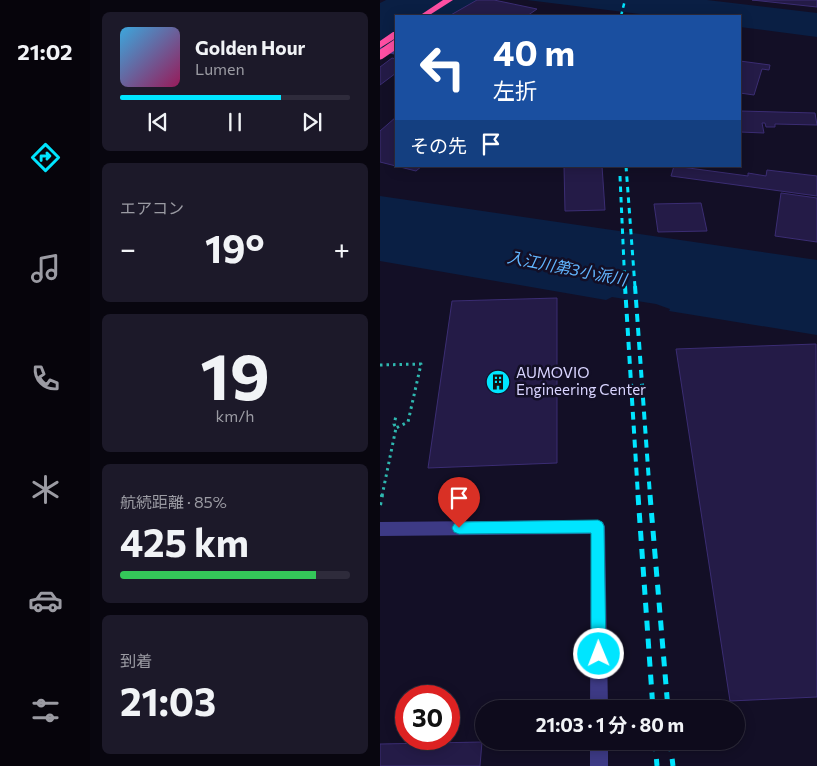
<!DOCTYPE html>
<html lang="ja">
<head>
<meta charset="utf-8">
<style>
	body { margin:0; font-family:Commissioner,"Noto Sans JP",sans-serif; background:#1c1929; color:#f1f3f6; height:100vh; display:flex; flex-direction:column; font-size:19px; white-space:nowrap }
	* { box-sizing:border-box; margin:0 }
	p { font-size:16px; color:#9b9ba3 }
	.icon { flex:none; width:28px; height:28px; fill:none; stroke:currentColor; stroke-width:2; stroke-linecap:round; stroke-linejoin:round }
	.map { position:relative; flex:1; overflow:hidden }
	.details { display:flex; flex-direction:column; gap:12px; padding:12px; background:#08060f; width:290px }
	.details>* { flex:none }
	.banner { position:absolute; left:15px; top:15px; width:346px; height:152px; border-radius:0px; box-shadow:0 2px 12px #0003,0 0 0 1px #2e2b3b; background:#1a4fa0; color:#fff; overflow:hidden }
	.speed { position:absolute; left:15px; top:685px; display:flex; gap:10px; font-size:25px; font-weight:700; text-align:center }
	.speed>* { display:grid; place-content:center; width:65px; height:65px; border-radius:50%; background:#0e0b1c; box-shadow:0 2px 12px #0003,0 0 0 1px #2e2b3b; line-height:1 }
	.speed .limit { border:8px solid #d22; background:#fff; color:#111 }
	.pin { position:absolute; display:grid; place-items:center; width:42px; height:42px; color:#fff; margin:-51px -21px; border-radius:50% 50% 50% 0; rotate:-45deg; box-shadow:0 0 5px #0007 }
	.pin .icon { rotate:45deg }
	.me { position:absolute; width:55px; margin:-28px; rotate:359deg; stroke-linejoin:round; filter:drop-shadow(0 0 4px #0008) }
	.turn { display:flex; align-items:center; gap:18px; height:105px; padding:0 15px; font-size:22px }
	.turn .icon { width:65px; height:65px; stroke-width:2.5 }
	.turn b { display:block; font-size:35px; line-height:42px }
	.then { display:flex; align-items:center; height:48px; padding:0 15px; background:#0003; gap:10px; font-size:19px }
	.big { font-size:38px; font-weight:700; line-height:1.1 }
	.details .tile { flex:1; display:flex; flex-direction:column; justify-content:center; gap:8px; min-width:0; padding:0 18px; border-radius:8px; background:#1c1929 }
	.details .dial { align-items:center; gap:0 }
	.dial b { font-size:65px; line-height:1 }
	.song { display:flex; align-items:center; gap:15px }
	.cover { width:60px; height:60px; border-radius:8px; background:linear-gradient(135deg,hsl(200 70% 55%),hsl(330 70% 35%)) }
	.played { height:5px; border-radius:2px; background:linear-gradient(90deg,#00e5ff 70%,#2e2b3b 70%) }
	.keys { display:flex; justify-content:space-around; direction:ltr }
	.heat { display:flex; justify-content:space-between; align-items:center; font-size:28px; direction:ltr }
	.charge { height:8px; border-radius:4px; background:linear-gradient(90deg,#34c759 85%,#2e2b3b 0) }
	.trip { position:absolute; left:95px; top:700px; width:270px; height:50px; border-radius:25px; background:#0e0b1c; box-shadow:0 2px 12px #0003,0 0 0 1px #2e2b3b; font-weight:700; line-height:50px; text-align:center }
	main { display:flex; flex:1; min-height:0 }
	.tab-bar { display:flex; flex-direction:column; width:90px; justify-content:space-around; align-items:center; background:#06040b; color:#9b9ba3 }
	.tab-bar .icon { width:35px; height:35px }
	.tab-bar .current { color:#00e5ff }
	.tab-bar b { font-size:22px; color:#f1f3f6 }
	.map>svg:first-child { display:block }
	.water { fill:#0a1f44 }
	.building { fill:#241b47; stroke:#3b2d73 }
	.lines { fill:none; stroke-linecap:round; stroke-linejoin:round }
	.path-far1 { stroke:#2fb8b0; stroke-width:3; stroke-dasharray:2.5 4; stroke-linecap:butt }
	.path { stroke:#2fb8b0; stroke-width:4; stroke-dasharray:3 5; stroke-linecap:butt }
	.minor { fill:#3d3a85; fill-rule:evenodd }
	.highway { fill:#ff4fa3; fill-rule:evenodd }
	.rail-far3 { stroke:#00e5ff; stroke-width:2.5; stroke-dasharray:4.5 4; stroke-linecap:butt }
	.rail-far2 { stroke:#00e5ff; stroke-width:3; stroke-dasharray:5.5 5; stroke-linecap:butt }
	.rail-far1 { stroke:#00e5ff; stroke-width:4; stroke-dasharray:8 6; stroke-linecap:butt }
	.rail { stroke:#00e5ff; stroke-width:5; stroke-dasharray:10 8; stroke-linecap:butt }
	.highway-bridge { stroke:#ff4fa3; stroke-width:9 }
	.route { fill:#00e5ff; stroke:#0095a6 }
	.labels { text-anchor:middle; stroke-width:5; stroke-linejoin:round; paint-order:stroke }
	.poi-label { font-size:15px; fill:#d9d4ff; stroke:#130f26; text-anchor:start }
	.water-label { font-size:16px; font-style:italic; fill:#62b6ff; stroke:#130f26 }
</style>
</head>
<body>
<main>
<nav class="tab-bar">
<b>21:02</b>
<svg class="icon current" aria-label="directions" viewBox="0 0 24 24"><path d="M12 3l9 9-9 9-9-9zM9 14v-3h6M13 9l2 2-2 2"/></svg>
<svg class="icon" aria-label="music" viewBox="0 0 24 24"><path d="M9 18V5l10-2v13"/><circle cx="6" cy="18" r="3"/><circle cx="16" cy="16" r="3"/></svg>
<svg class="icon" aria-label="phone" viewBox="0 0 24 24"><path d="M5 4h4l2 5-3 2q2 4 5 5l2-3 5 2v4C11 20 4 13 5 4z"/></svg>
<svg class="icon" aria-label="climate" viewBox="0 0 24 24"><path d="M12 3v18M4 7l16 10M4 17L20 7"/></svg>
<svg class="icon" aria-label="car" viewBox="0 0 24 24"><path d="M5 17H2v-5l4-1 3-4h7l3 4 3 1v5h-3M9 17h6M6 11h13"/><circle cx="7" cy="17" r="2"/><circle cx="17" cy="17" r="2"/></svg>
<svg class="icon" aria-label="filters" viewBox="0 0 24 24"><path d="M4 7h16M4 17h16"/><circle cx="9" cy="7" r="2"/><circle cx="15" cy="17" r="2"/></svg>
</nav>
<section class="details">
<div class="tile">
<div class="song"><i class="cover"></i><div><b>Golden Hour</b><p>Lumen</p></div></div>
<div class="played"></div>
<div class="keys"><svg class="icon" aria-label="previous" viewBox="0 0 24 24"><path d="M18 5L8 12l10 7zM5 5v14"/></svg><svg class="icon" aria-label="pause" viewBox="0 0 24 24"><path d="M8 5v14M16 5v14"/></svg><svg class="icon" aria-label="next" viewBox="0 0 24 24"><path d="M6 5l10 7-10 7zM19 5v14"/></svg></div>
</div>
<div class="tile"><p>エアコン</p>
<div class="heat"><a>−</a><b class="big">19°</b><a>+</a></div>
</div>
<div class="tile dial"><b>19</b><p>km/h</p></div>
<div class="tile"><p>航続距離 · 85%</p><b class="big">425 km</b><div class="charge"></div></div>
<div class="tile"><p>到着</p><b class="big">21:03</b></div>
</section>
<div class="map">
<svg width="437" height="766" viewBox="0 0 437 766">
	<rect width="100%" height="100%" fill="#130f26"/>
	<!-- water -->
	<path class="water" d="M6 0H97L71 16H16V50L0 60V3Z
		M147 0H327L437 13V37L360 27V16H276Z
		M0 196 437 260V335L289 311 290 309 276 304 232 297 226 300 0 261Z"/>
	<!-- building -->
	<path class="building" d="M97 0H114L157 9 147 16H69Z
		M372 0H437V7Z
		M12 58 16 59V73L0 85V67Z
		M360 61 390 65 389 70 382 69 374 95 360 93Z
		M360 111 435 113 437 125 395 124V127H386L385 123H382L384 133 360 132Z
		M16 117V166H42L36 171 0 162V131Z
		M184 166H222L225 210 185 211Z
		M294 166 368 176V173L386 176 387 170 437 176V196L291 176Z
		M401 193 437 198V242L395 236Z
		M321 203 327 231 278 232 274 204Z
		M177 298V463L48 468 72 301Z
		M436 344 437 697 350 701 296 349Z
		M102 742 100 766H0V744Z"/>
	<g class="lines">
		<!-- path-far1 -->
		<path class="path-far1" d="M0 365 41 364 28 422 16 428
			M2 496 16 428 14 424 16 416"/>
		<!-- path -->
		<path class="path" d="M0 505 2 495"/>
		<!-- minor -->
		<path class="minor" d="M0 47 16 51V55L0 51Z
			M218 520 223 522 225 527 228 709H210L211 534 0 536V522Z
			M210 741H228V766H210Z"/>
		<!-- highway -->
		<path class="highway" d="M63 0H73L48 16H39Z
			M13 32H16V38L0 48V41Z"/>
		<!-- rail-far3 -->
		<path class="rail-far3" d="M241 16 245 0"/>
		<!-- rail-far2 -->
		<path class="rail-far2" d="M246 166 255 287
			M240 176 245 287"/>
		<!-- rail-far1 -->
		<path class="rail-far1" d="M245 286 258 496
			M255 286 270 496"/>
		<!-- rail -->
		<path class="rail" d="M258 495 273 709
			M270 495 288 709
			M275 741 277 766
			M290 741 293 766"/>
		<!-- highway-bridge -->
		<path class="highway-bridge" d="M0 55 16 44"/>
	</g>
	<!-- route -->
	<path class="route" d="M218 520 222 522 224 526 226 654 224 659 219 662 213 659 211 654V533L79 534 74 532 72 528 74 524 79 522Z"/>
	<!-- icons -->
	<defs>
		<g id="building-disc" transform="scale(1.25)"><circle r="9.5" fill="#00e5ff" stroke="#130f26"/><path d="M-4-6H4V6H1V3H-1V6H-4ZM-2.5-4.3h1.7v1.8h-1.7ZM.8-4.3h1.7v1.8H.8ZM-2.5-1h1.7V.8h-1.7ZM.8-1h1.7V.8H.8Z" fill="#111"/></g>
	</defs>
	<g fill-rule="evenodd">
		<use href="#building-disc" x="118" y="382"/>
	</g>
	<g class="labels">
		<!-- poi labels -->
		<g class="poi-label">
			<text x="136" y="378">AUMOVIO<tspan x="136" dy="17">Engineering Center</tspan></text>
		</g>
		<!-- water labels -->
		<g class="water-label">
			<text transform="translate(187 268) rotate(11)" y="6">入江川第3小派川</text>
		</g>
	</g>
</svg>
<div class="speed"><div class="limit">30</div></div>
<div class="pin" style="left:79px;top:528px;background:#d93025"><svg class="icon" aria-label="arrive" viewBox="0 0 24 24"><path d="M6 21V4h12l-3 4 3 4H6"/></svg></div>
<svg class="me" style="left:219px;top:654px" viewBox="-20 -20 40 40"><circle r="17" fill="#00e5ff" stroke="#fff" stroke-width="3"/><path d="M0-11L8 9 0 5-8 9z" fill="#fff"/></svg>
<div class="trip">21:03 · 1 分 · 80 m</div>
<div class="banner">
<div class="turn"><svg class="icon" aria-label="left" viewBox="0 0 24 24"><path d="M17 20v-9H6M10 6l-5 5 5 5"/></svg><div><b>40 m</b>左折</div></div>
<div class="then">その先<svg class="icon" aria-label="arrive" viewBox="0 0 24 24"><path d="M6 21V4h12l-3 4 3 4H6"/></svg></div>
</div>
</div>
</main>
</body>
</html>
